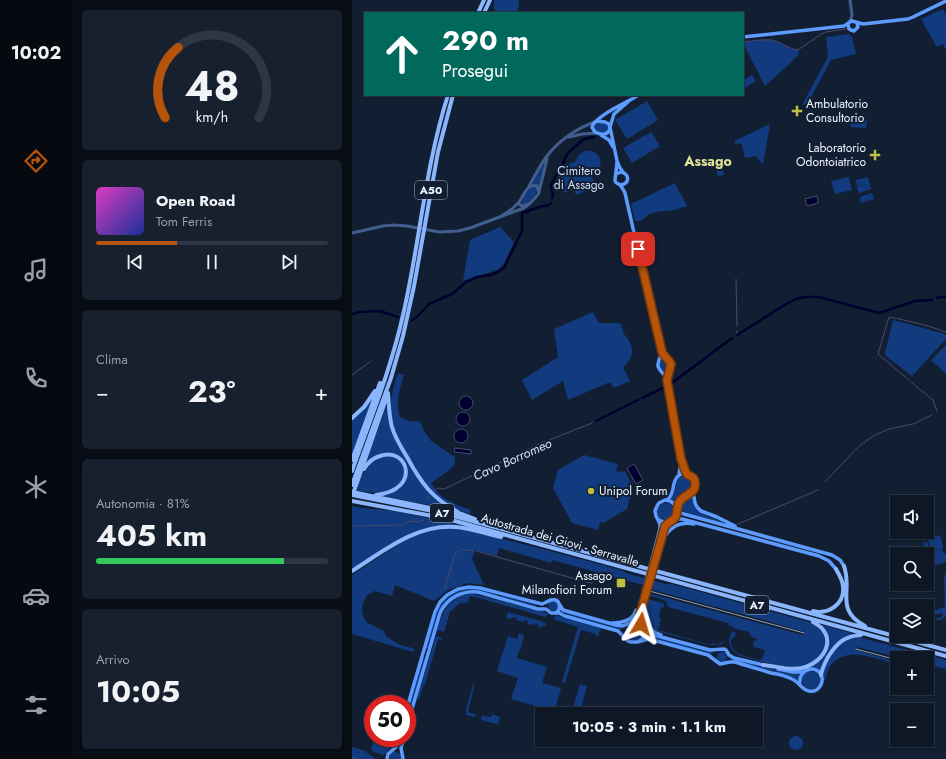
<!DOCTYPE html>
<html lang="it">
<head>
<meta charset="utf-8">
<style>
	body { margin:0; font-family:Jost,sans-serif; background:#17202e; color:#f1f3f6; height:100vh; display:flex; flex-direction:column; font-size:15px; white-space:nowrap }
	* { box-sizing:border-box; margin:0 }
	p { font-size:13px; color:#9b9fa7 }
	.icon { flex:none; width:22px; height:22px; fill:none; stroke:currentColor; stroke-width:2; stroke-linecap:round; stroke-linejoin:round }
	.map { position:relative; flex:1; overflow:hidden }
	.side { display:flex; flex-direction:column; gap:10px; padding:10px; background:#080d15; width:280px }
	.side>* { flex:none }
	.hud { position:absolute; left:12px; top:12px; width:380px; height:84px; border-radius:0px; box-shadow:0 1px 3px #0004,0 0 0 1px #2e3643; background:#00695c; color:#fff; overflow:hidden }
	.tools { position:absolute; left:538px; top:495px; display:grid; gap:8px }
	.tools a { display:grid; place-items:center; width:44px; height:44px; border-radius:0px; background:#0e1726; box-shadow:0 1px 3px #0004,0 0 0 1px #2e3643; font-size:20px }
	.speed { position:absolute; left:12px; top:695px; display:flex; gap:8px; font-size:20px; font-weight:700; text-align:center }
	.speed>* { display:grid; place-content:center; width:52px; height:52px; border-radius:50%; background:#0e1726; box-shadow:0 1px 3px #0004,0 0 0 1px #2e3643; line-height:1 }
	.speed .limit { border:6px solid #d22; background:#fff; color:#111 }
	.pin { position:absolute; display:grid; place-items:center; width:34px; height:34px; color:#fff; margin:-17px; border-radius:8px; box-shadow:0 2px 6px #0006 }
	.me { position:absolute; width:44px; margin:-22px; rotate:7deg; stroke-linejoin:round; filter:drop-shadow(0 0 3px #0008) }
	.turn { display:flex; align-items:center; gap:14px; height:84px; padding:0 12px; font-size:18px }
	.turn .icon { width:52px; height:52px; stroke-width:2.5 }
	.turn b { display:block; font-size:28px; line-height:34px }
	.big { font-size:30px; font-weight:700; line-height:1.1 }
	.side .card { flex:1; display:flex; flex-direction:column; justify-content:center; gap:6px; min-width:0; padding:0 14px; border-radius:6px; background:#17202e }
	.side .dial { align-items:center; gap:0 }
	.dial svg { height:104px; overflow:visible; fill:none; stroke:#2e3643; stroke-width:7; stroke-linecap:round; text-anchor:middle }
	.dial text { fill:#f1f3f6; stroke:none }
	.song { display:flex; align-items:center; gap:12px }
	.cover { width:48px; height:48px; border-radius:6px; background:linear-gradient(135deg,hsl(310 70% 55%),hsl(230 70% 35%)) }
	.played { height:4px; border-radius:2px; background:linear-gradient(90deg,#b45309 35%,#2e3643 35%) }
	.keys { display:flex; justify-content:space-around; direction:ltr }
	.heat { display:flex; justify-content:space-between; align-items:center; font-size:22px; direction:ltr }
	.charge { height:6px; border-radius:3px; background:linear-gradient(90deg,#34c759 81%,#2e3643 0) }
	.trip { position:absolute; left:183px; top:707px; width:228px; height:40px; border-radius:0px; background:#0e1726; box-shadow:0 1px 3px #0004,0 0 0 1px #2e3643; font-weight:700; line-height:40px; text-align:center }
	main { display:flex; flex:1; min-height:0 }
	.dock { display:flex; flex-direction:column; width:72px; justify-content:space-around; align-items:center; background:#06090f; color:#9b9fa7 }
	.dock .icon { width:28px; height:28px }
	.dock .selected { color:#b45309 }
	.dock b { font-size:18px; color:#f1f3f6 }
	.map>svg:first-child { display:block }
	.green { fill:#113b7e }
	.water { fill:#00002f; stroke:#484a6d }
	.lines { fill:none; stroke-linecap:round; stroke-linejoin:round }
	.stream { stroke:#484a6d; stroke-width:1 }
	.canal { stroke:#00002f; stroke-width:2.5 }
	.minor { stroke:#415e8d; stroke-width:3 }
	.major { stroke:#5e9bfe; stroke-width:3.5 }
	.highway { stroke:#8bb6fd; stroke-width:4 }
	.rail { stroke:#969fac; stroke-width:1 }
	.route-casing { stroke:#753606; stroke-width:10 }
	.route { stroke:#b45309; stroke-width:7 }
	.poi-dot { fill:#bebf42; stroke:#121f33; stroke-width:1.5 }
	.labels { text-anchor:middle; stroke-width:4; stroke-linejoin:round; paint-order:stroke }
	.shield { fill:#121f33; stroke:#adb5c1; stroke-width:1 }
	.shield-label { font-size:11px; font-weight:bold; fill:#f0f5fe }
	.poi-label { font-size:12px; fill:#f0f5fe; stroke:#121f33; text-anchor:start }
	.park-label { font-size:12px; fill:#d1def3; stroke:#121f33 }
	.street-label { font-size:12px; fill:#f0f5fe; stroke:#121f33 }
	.water-label { font-size:13px; font-style:italic; fill:#d3e0f5; stroke:#121f33 }
	.quarter-label { font-size:14px; font-weight:bold; fill:#e3e596; stroke:#121f33 }
</style>
</head>
<body>
<main>
<nav class="dock">
<b>10:02</b>
<svg class="icon selected" aria-label="directions" viewBox="0 0 24 24"><path d="M12 3l9 9-9 9-9-9zM9 14v-3h6M13 9l2 2-2 2"/></svg>
<svg class="icon" aria-label="music" viewBox="0 0 24 24"><path d="M9 18V5l10-2v13"/><circle cx="6" cy="18" r="3"/><circle cx="16" cy="16" r="3"/></svg>
<svg class="icon" aria-label="phone" viewBox="0 0 24 24"><path d="M5 4h4l2 5-3 2q2 4 5 5l2-3 5 2v4C11 20 4 13 5 4z"/></svg>
<svg class="icon" aria-label="climate" viewBox="0 0 24 24"><path d="M12 3v18M4 7l16 10M4 17L20 7"/></svg>
<svg class="icon" aria-label="car" viewBox="0 0 24 24"><path d="M5 17H2v-5l4-1 3-4h7l3 4 3 1v5h-3M9 17h6M6 11h13"/><circle cx="7" cy="17" r="2"/><circle cx="17" cy="17" r="2"/></svg>
<svg class="icon" aria-label="filters" viewBox="0 0 24 24"><path d="M4 7h16M4 17h16"/><circle cx="9" cy="7" r="2"/><circle cx="15" cy="17" r="2"/></svg>
</nav>
<section class="side">
<div class="card dial"><svg viewBox="0 0 100 80">
<path d="M14 69A42 42 0 1 1 86 69"/>
<path d="M14 69A42 42 0 0 1 24 15" stroke="#b45309"/>
<text x="50" y="56" font-size="32" font-weight="700">48</text>
<text x="50" y="72" font-size="11">km/h</text>
</svg></div>
<div class="card">
<div class="song"><i class="cover"></i><div><b>Open Road</b><p>Tom Ferris</p></div></div>
<div class="played"></div>
<div class="keys"><svg class="icon" aria-label="previous" viewBox="0 0 24 24"><path d="M18 5L8 12l10 7zM5 5v14"/></svg><svg class="icon" aria-label="pause" viewBox="0 0 24 24"><path d="M8 5v14M16 5v14"/></svg><svg class="icon" aria-label="next" viewBox="0 0 24 24"><path d="M6 5l10 7-10 7zM19 5v14"/></svg></div>
</div>
<div class="card"><p>Clima</p>
<div class="heat"><a>−</a><b class="big">23°</b><a>+</a></div>
</div>
<div class="card"><p>Autonomia · 81%</p><b class="big">405 km</b><div class="charge"></div></div>
<div class="card"><p>Arrivo</p><b class="big">10:05</b></div>
</section>
<div class="map">
<svg width="594" height="759" viewBox="0 0 594 759">
	<rect width="100%" height="100%" fill="#121f33"/>
	<!-- green -->
	<path class="green" d="M142 0H167V6L164 13H144L142 8Z
		M591 9 594 15V50L591 44 585 47 569 19Z
		M497 34 500 37 504 54 479 60 456 103 450 105 476 57 474 37Z
		M409 40C416 40 422 40 428 43 435 46 440 50 446 50L447 54 434 67 413 86 391 43V42Z
		M400 75 404 81 391 89V80Z
		M295 101 306 120 275 139 263 120Z
		M498 118 515 119 514 128 498 127Z
		M246 122 254 123 257 127 256 131 253 133 245 132C242 127 241 126 246 122Z
		M418 124 411 165 404 156 393 158 390 145 387 143 384 145 382 141Z
		M299 132 308 146 280 163 271 148Z
		M232 151C249 148 255 167 240 176L242 181H244L246 186 224 195 222 189 212 193 206 176 214 173 212 166 223 162 226 156Z
		M374 157 378 165 370 167 372 175 366 176 362 163Z
		M191 164H192L188 187 182 184H179Z
		M497 177 500 190 483 194 479 181Z
		M516 177 519 189 507 193 505 187 515 184 505 186 504 180Z
		M323 183 335 206 322 210 304 212 297 214 289 221H283L279 204Z
		M181 186 184 187C187 196 178 202 171 206L170 205C169 199 175 189 181 186Z
		M520 193 522 199 509 203 508 197Z
		M148 227 162 242 152 263 147 269 111 281 118 240Z
		M241 312 247 323H266L269 324C270 327 271 331 272 334 273 335 275 337 276 339 283 351 281 358 271 367L278 381 262 388 258 382 216 400 211 381 180 400 170 380 206 357 202 329Z
		M541 320 593 334 594 336V339L560 376 534 356 533 353Z
		M594 345V374L579 360Z
		M307 365a5 5 0 1 1 10 0a5 5 0 1 1-10 0Z
		M46 373 52 375C48 388 43 403 48 417 53 420 60 423 66 421L69 423 72 431 79 441 103 457V463L100 468 79 483C89 500 102 504 119 510L118 514C107 511 97 506 88 499 76 490 69 477 62 465 51 448 41 432 39 412 38 399 41 386 46 373Z
		M20 399 21 400 0 458V419L15 405Z
		M34 407H35L44 442 66 479 81 497 92 506V508L31 496C41 493 55 487 55 475 55 471 54 468 53 465 45 458 39 450 28 454 23 456 19 460 14 462Z
		M232 455 266 464 264 471 270 472 273 471 280 485 277 486 276 493 279 494 275 509 251 523 248 522 246 530 220 523 201 488 206 470Z
		M32 456C36 456 41 456 44 458 57 466 53 482 41 489 31 495 16 492 5 491 10 472 14 464 32 456Z
		M334 476C340 478 345 485 339 491 337 493 335 493 333 494 329 496 326 500 324 504L318 500C320 497 322 494 323 490 326 482 322 477 334 476Z
		M340 495 346 510 349 513 354 516 367 520 374 524 330 511 328 509C329 501 333 498 340 495Z
		M305 512a9 9 0 1 1 18 0a9 9 0 1 1-18 0Z
		M0 506 10 508 42 511 108 525H89L68 530 54 535 0 569Z
		M93 528 115 530 183 547 269 570 277 574 293 578 291 585 200 560 199 563 147 548 145 556 123 550 120 559 132 585 116 583 96 590 82 601 43 585 40 596 23 591 15 595C9 606 8 612 15 623L20 625 32 631 34 636 46 644 63 649 61 652 0 634V575L54 539 74 531Z
		M588 535 591 547 590 549 579 551 576 539Z
		M575 542 578 551 568 554H560L558 547 561 546 563 550 572 547 571 543Z
		M551 545 556 546 558 554H545V555L544 552 546 551 545 548 548 547V546L550 547Z
		M590 549 591 552 594 554V561L591 563 584 565 580 552Z
		M579 552 583 565 575 567V554H572Z
		M594 572V616C587 622 583 620 575 618V612L580 611 581 619C585 619 588 618 591 616L590 613 584 614 582 613V611L592 607 593 606 592 579Z
		M300 580 313 584H320L461 623 471 631 474 640 473 650 460 663 448 667 432 668 389 656C378 650 374 644 380 631L383 632 384 635 379 640C377 655 397 657 408 660L410 659 413 650 402 647 401 645 403 640 405 641V639L400 637 398 634 397 632 381 628 379 626 376 625V623L316 607 314 601 296 595V593L451 635 452 632 412 620 297 589Z
		M116 588H124L146 594V596L127 591 116 590 110 591 101 595 95 600 89 608 76 648 74 649V648C79 629 83 600 104 591 107 590 112 589 116 588Z
		M115 594H122L183 610 192 612 196 614 195 616 193 617 127 598 118 596 115 603H108L98 612 92 632 85 630C91 612 95 600 115 594Z
		M149 595 184 604V606L150 597Z
		M295 599 311 603 312 605V608L309 607 307 618 309 619 306 630 359 645 360 643 366 644 372 641 370 644 357 645 305 631 302 629 300 632C295 630 292 623 290 618Z
		M196 606a5 5 0 1 1 10 0a5 5 0 1 1-10 0Z
		M208 609 270 628 269 630 214 614 207 611Z
		M156 612 192 622 194 624 193 626H191L188 628 186 626V624L183 623 182 625 175 624 176 621 173 620 172 622 164 620 165 618 161 617 160 619 154 618Z
		M203 615 249 628 246 637 244 636V634L229 630 213 683 210 682 226 627 201 619Z
		M273 632a9 9 0 1 1 18 0a9 9 0 1 1-18 0Z
		M470 625 499 633V634L487 641 468 671 460 668H455L450 671 440 670C454 667 470 666 474 650 475 648 476 646 476 644 475 638 471 632 469 626Z
		M167 633 172 635 168 651H167L165 658 195 667 190 683 209 688 203 710 219 714 228 684 235 686 229 708 236 710 235 714H190V724H188V723L186 722V720H184L187 707 159 699 166 678 145 671 156 636 165 639Z
		M295 634 361 652 360 655 295 637Z
		M84 636 90 638V640L86 639 73 684H72L67 699H65Z
		M506 637 594 660V669L575 664V658H549L505 647 504 650 545 662V665C539 662 533 661 527 659 511 655 491 650 479 665 475 670 475 677 471 683L470 674 472 667 483 649 493 639Z
		M365 657a5 5 0 1 1 10 0a5 5 0 1 1-10 0Z
		M379 658 436 673H448L446 681 440 677 381 660H378Z
		M70 659H72V661L59 708 57 707Z
		M450 680a9 9 0 1 1 18 0a9 9 0 1 1-18 0Z
		M123 683 116 712 124 715 123 717 114 715V709L121 685Z
		M140 714 148 717 146 724 132 721 129 719V717L131 716 139 717Z
		M437 743a7 7 0 1 1 14 0a7 7 0 1 1-14 0Z
		M21 742 39 747 33 754 31 755 20 751 19 750Z
		M0 747 14 751 15 753 22 758 26 759H0Z
		M41 752C46 751 49 754 49 759H38V755Z"/>
	<!-- water -->
	<path class="water" d="M465 196 466 203 455 206 453 199Z
		M107 403a7 7 0 1 1 14 0a7 7 0 1 1-14 0Z
		M104 419a7 7 0 1 1 14 0a7 7 0 1 1-14 0Z
		M102 436a7 7 0 1 1 14 0a7 7 0 1 1-14 0Z
		M103 448 119 450V454L102 452Z
		M282 464 291 480 284 484 275 468Z"/>
	<g class="lines">
		<!-- stream -->
		<path class="stream" d="M391 42C400 41 411 39 420 40 429 42 437 49 446 50L469 34 474 32 494 29
			M384 279 385 326
			M385 331V335
			M0 375 19 361
			M557 380 527 355 526 354 537 317C557 321 575 325 594 332
			M559 382 581 400 585 411
			M473 482 507 446 523 435 537 429 561 424 580 415
			M82 491 85 488 92 489 187 444 240 423
			M75 499 77 496
			M386 524 466 490
			M0 526 51 525 58 521 65 522 71 520
			M124 551 238 583H240L241 579
			M93 588 103 554C108 548 114 550 122 551
			M0 757 6 759"/>
		<!-- canal -->
		<path class="canal" d="M200 198 201 194 199 186 200 183 203 177 209 169 213 158 217 152 232 139 242 137
			M585 298 589 297H594
			M0 314 8 312 28 311 46 317
			M60 320 65 317 77 304 100 294 114 282 125 277 139 275 146 272 152 268 170 231V213L187 207 197 205 199 203
			M385 335 434 304 444 299 452 297H467L527 313 563 301 580 300
			M320 383 380 338
			M290 398 313 387
			M244 421 286 400"/>
		<!-- minor -->
		<path class="minor" d="M498 0 500 15 498 21
			M217 137 230 134 245 133
			M177 186C183 176 188 165 195 156 206 141 225 128 243 122
			M187 192 195 159
			M151 215 160 209 167 202
			M0 233 31 226 42 225 55 226 87 232 106 231 118 228 172 208C178 204 183 199 187 193L185 186C175 183 172 195 167 202L168 205 171 206 177 204"/>
		<!-- major -->
		<path class="major" d="M496 24 497 29 499 30 502 31 506 27 505 23
			M391 37 492 26C496 24 497 22 500 21L511 24 556 19 561 17 594 1
			M245 121 253 122 257 124 258 129C255 136 249 135 243 132L240 127C241 124 241 124 243 122 255 110 272 104 287 95
			M249 135 257 140 261 147
			M265 161C265 165 263 179 263 181 265 185 265 182 268 185 270 187 272 191 273 193L309 352C312 357 317 359 319 364L315 379
			M271 172 268 168 265 161 258 127 262 114 276 102
			M264 174 269 172C278 174 278 184 268 185
			M309 353C309 357 305 363 306 366 306 369 313 375 315 379L329 459 336 474
			M327 475 329 462
			M341 491 343 503 345 507 349 511 365 517 383 526
			M322 519H330L467 556 477 561 484 569
			M307 520C313 524 322 523 324 515 326 509 325 505 329 500 333 495 340 494 343 488 347 478 335 469 326 476 319 482 324 493 315 500
			M310 541C317 528 326 521 342 524
			M291 610C291 622 297 631 309 635
			M280 621 282 620 285 615 308 529V524L304 516 303 511 305 506 307 503 313 500 318 501 322 504 327 512 332 514 480 555 488 560 492 566
			M260 623C270 623 281 620 284 610
			M289 624 288 618 289 611 311 530 316 522
			M293 630 298 634 358 650 372 649 374 650 377 655 382 658 412 665
			M289 641 297 639 356 655 368 664 378 662H383C395 666 407 669 419 673 426 674 434 676 440 679 447 682 450 690 457 691 465 693 471 685 470 678 467 663 445 668 448 685
			M426 669 441 672H451
			M55 708 83 612 88 602 95 595 106 589 117 587 128 588 190 604C193 603 196 601 199 600 208 598 210 608 204 613
			M55 726 88 613C95 598 110 590 126 592L186 609H194L199 613H207L213 616 266 631 276 641 279 642H286L290 639 292 636 293 631 292 627 289 624 285 622H280L271 626 264 625 211 610 208 605
			M35 759 36 754 44 747 46 738
			M51 759 49 748 52 738"/>
		<!-- highway -->
		<path class="highway" d="M126 13 132 0
			M132 13 138 0
			M36 393C37 405 37 416 40 427 43 438 49 447 55 457 69 483 80 498 106 512
			M0 418 12 407 23 391
			M0 460 28 383
			M12 469C16 462 21 458 28 456 56 446 70 490 24 495
			M0 471C18 420 39 369 51 315 68 242 73 167 96 95
			M0 485 39 378 51 336 62 286 86 152 101 95
			M0 492 78 508
			M1 494 35 396
			M0 495 86 512 102 516 594 650
			M0 501 86 517 103 521 594 656
			M89 510 110 514 123 519
			M492 566C501 591 482 609 513 626
			M0 571C32 551 64 524 103 527 119 528 134 534 149 537
			M461 611C476 615 493 604 491 587 491 580 487 575 484 569
			M411 665C424 666 437 671 450 668 474 662 487 635 461 622
			M469 675C470 668 473 663 476 657 485 643 492 636 509 635"/>
		<!-- rail -->
		<path class="rail" d="M290 589 452 633
			M504 649 545 660"/>
	</g>
	<g class="lines">
		<!-- route casing -->
		<g class="route-casing">
			<path id="route" d="M286 249 310 352C312 357 317 359 319 364L315 380 329 459C331 463 332 470 335 474 339 477 343 477 343 483 345 493 333 494 328 501 324 506 326 511 324 516 322 521 316 522 313 526L288 614 289 624"/>
		</g>
		<!-- route -->
		<use href="#route" class="route"/>
	</g>
	<!-- markers -->
	<g class="poi-dot">
		<path d="M443 105h4v4h4v4h-4v4h-4v-4h-4v-4h4z"/>
		<path d="M521 149h4v4h4v4h-4v4h-4v-4h-4v-4h4z"/>
		<circle cx="239" cy="491" r="4"/>
		<rect x="264" y="578" width="10" height="10" rx="2"/>
	</g>
	<g class="labels">
		<!-- shield labels -->
		<g class="shield">
			<rect x="63" y="181" width="32" height="18" rx="3"/>
			<rect x="78" y="504" width="24" height="18" rx="3"/>
			<rect x="393" y="596" width="24" height="18" rx="3"/>
		</g>
		<g class="shield-label">
			<text x="79" y="194">A50</text>
			<text x="90" y="517">A7</text>
			<text x="405" y="609">A7</text>
		</g>
		<!-- poi labels -->
		<g class="poi-label">
			<text x="454" y="108">Ambulatorio<tspan x="454" dy="14">Consultorio</tspan></text>
			<text x="514" y="152" text-anchor="end">Laboratorio<tspan x="514" dy="14">Odontoiatrico</tspan></text>
			<text x="247" y="495">Unipol Forum</text>
			<text x="260" y="580" text-anchor="end">Assago<tspan x="260" dy="14">Milanofiori Forum</tspan></text>
		</g>
		<!-- park labels -->
		<g class="park-label">
			<text x="227" y="175">Cimitero<tspan x="227" dy="14">di Assago</tspan></text>
		</g>
		<!-- street labels -->
		<g class="street-label">
			<text transform="translate(208 540) rotate(16)" y="4">Autostrada dei Giovi - Serravalle</text>
		</g>
		<!-- water labels -->
		<g class="water-label">
			<text transform="translate(160 459) rotate(-24)" y="5">Cavo Borromeo</text>
		</g>
		<!-- quarter labels -->
		<g class="quarter-label">
			<text x="356" y="166">Assago</text>
		</g>
	</g>
</svg>
<div class="tools">
<a><svg class="icon" aria-label="sound" viewBox="0 0 24 24"><path d="M4 9h4l5-4v14l-5-4H4zM17 9q2 3 0 6"/></svg></a>
<a><svg class="icon" aria-label="search" viewBox="0 0 24 24"><circle cx="10" cy="10" r="6"/><path d="M15 15l6 6"/></svg></a>
<a><svg class="icon" aria-label="layers" viewBox="0 0 24 24"><path d="M12 4l9 5-9 5-9-5zM3 14l9 5 9-5"/></svg></a>
<a>+</a>
<a>−</a>
</div>
<div class="speed"><div class="limit">50</div></div>
<div class="pin" style="left:286px;top:249px;background:#d93025"><svg class="icon" aria-label="arrive" viewBox="0 0 24 24"><path d="M6 21V4h12l-3 4 3 4H6"/></svg></div>
<svg class="me" style="left:289px;top:624px" viewBox="-20 -20 40 40"><path d="M0-17L14 15 0 8-14 15z" fill="#b45309" stroke="#fff" stroke-width="4"/></svg>
<div class="trip">10:05 · 3 min · 1.1 km</div>
<div class="hud">
<div class="turn"><svg class="icon" aria-label="ahead" viewBox="0 0 24 24"><path d="M12 20V5M6 11l6-6 6 6"/></svg><div><b>290 m</b>Prosegui</div></div>
</div>
</div>
</main>
</body>
</html>
